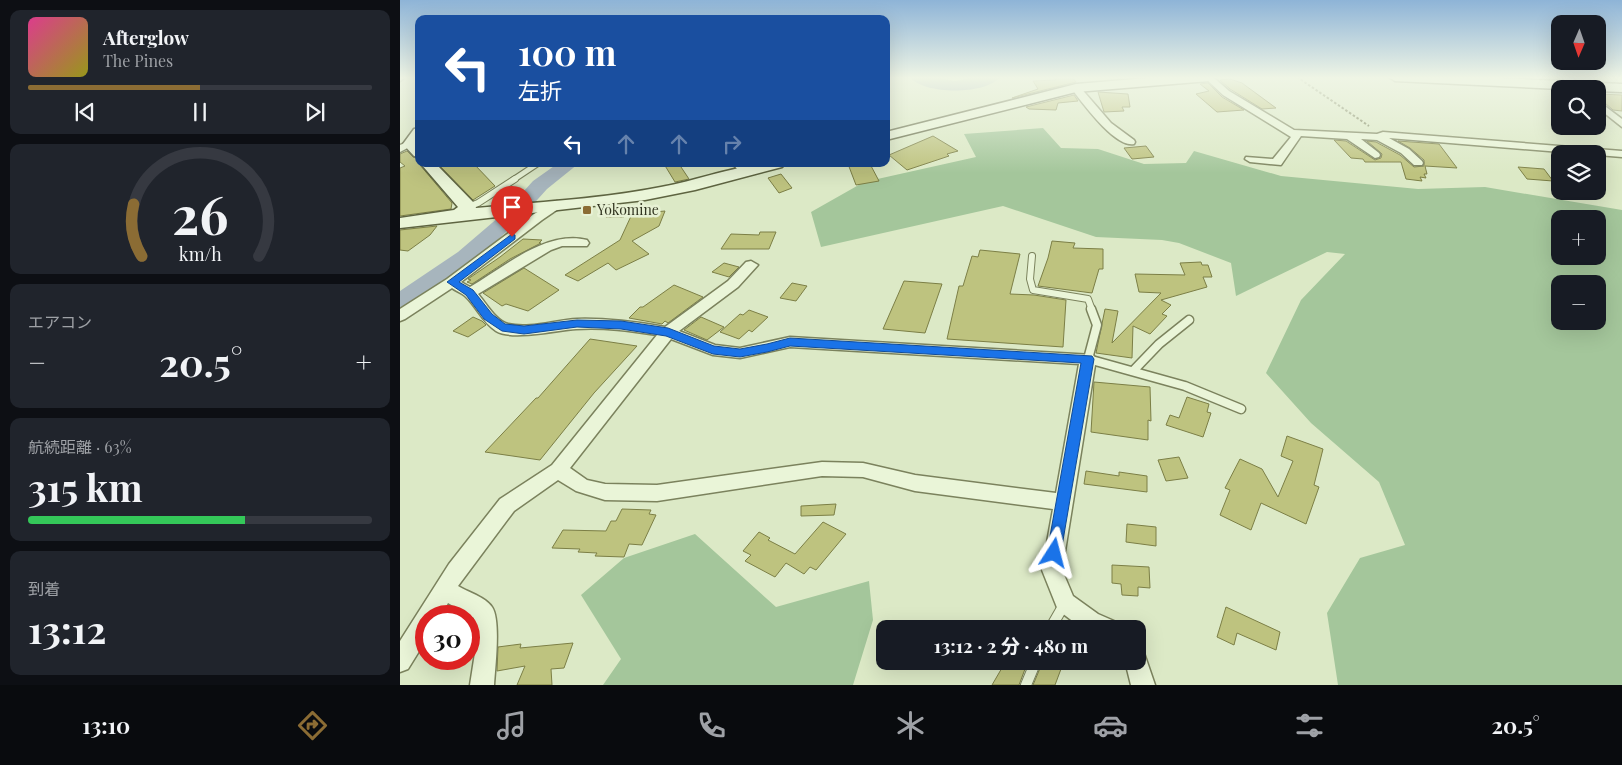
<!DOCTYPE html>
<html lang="ja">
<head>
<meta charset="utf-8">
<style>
	body { margin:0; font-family:"Playfair Display","Noto Sans JP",serif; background:#20242c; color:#f1f3f6; height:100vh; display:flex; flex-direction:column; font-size:19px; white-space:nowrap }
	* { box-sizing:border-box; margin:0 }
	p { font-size:16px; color:#9ea1a6 }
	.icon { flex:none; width:28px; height:28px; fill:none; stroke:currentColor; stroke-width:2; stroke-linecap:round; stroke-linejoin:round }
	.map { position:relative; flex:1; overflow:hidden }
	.details { display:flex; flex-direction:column; gap:10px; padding:10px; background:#0d0f14; width:400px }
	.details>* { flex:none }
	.guide { position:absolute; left:15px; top:15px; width:475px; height:152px; border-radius:10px; box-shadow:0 5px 20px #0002; background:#1a4fa0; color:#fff; overflow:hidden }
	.needle { width:32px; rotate:182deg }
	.fabs { position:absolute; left:1151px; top:15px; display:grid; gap:10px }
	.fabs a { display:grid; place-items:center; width:55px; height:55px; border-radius:10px; background:#171b24; box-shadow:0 5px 20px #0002; font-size:25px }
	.speed { position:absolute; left:15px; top:605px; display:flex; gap:10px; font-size:25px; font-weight:700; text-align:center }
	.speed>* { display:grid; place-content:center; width:65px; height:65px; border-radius:50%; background:#171b24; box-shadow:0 5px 20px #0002; line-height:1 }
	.speed .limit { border:8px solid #d22; background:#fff; color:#111 }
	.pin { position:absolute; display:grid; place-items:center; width:42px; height:42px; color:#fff; margin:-51px -21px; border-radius:50% 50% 50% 0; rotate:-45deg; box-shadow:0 0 5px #0007 }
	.pin .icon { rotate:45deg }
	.me { position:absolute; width:55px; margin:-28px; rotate:9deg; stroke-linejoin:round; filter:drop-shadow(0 0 4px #0008) }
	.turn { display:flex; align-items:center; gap:18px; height:105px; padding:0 20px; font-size:22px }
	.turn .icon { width:65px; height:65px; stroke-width:2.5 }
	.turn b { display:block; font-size:35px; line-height:42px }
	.lanes { display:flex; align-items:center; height:48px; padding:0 20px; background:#0003; justify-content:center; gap:25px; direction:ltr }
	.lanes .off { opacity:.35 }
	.big { font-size:38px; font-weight:700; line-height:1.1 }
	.details .card { flex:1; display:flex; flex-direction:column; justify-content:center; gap:8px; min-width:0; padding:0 18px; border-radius:10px; background:#20242c }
	.details .dial { align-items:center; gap:0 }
	.dial svg { height:130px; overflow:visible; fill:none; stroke:#363941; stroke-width:7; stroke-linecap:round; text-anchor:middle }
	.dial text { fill:#f1f3f6; stroke:none }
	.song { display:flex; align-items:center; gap:15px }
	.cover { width:60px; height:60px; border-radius:8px; background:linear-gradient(135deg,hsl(330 70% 55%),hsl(60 70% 35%)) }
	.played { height:5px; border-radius:2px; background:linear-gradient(90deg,#8b6c34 50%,#363941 50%) }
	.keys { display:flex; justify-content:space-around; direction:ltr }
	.heat { display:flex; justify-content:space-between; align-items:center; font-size:28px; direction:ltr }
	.charge { height:8px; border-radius:4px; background:linear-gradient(90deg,#34c759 63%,#363941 0) }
	.trip { position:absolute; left:476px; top:620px; width:270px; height:50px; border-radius:10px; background:#171b24; box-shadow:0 5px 20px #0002; font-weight:700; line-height:50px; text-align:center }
	.tab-bar { display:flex; height:80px; justify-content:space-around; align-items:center; background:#090b0e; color:#9ea1a6 }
	.tab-bar .icon { width:35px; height:35px }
	.tab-bar .active { color:#8b6c34 }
	.tab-bar b { font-size:22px; color:#f1f3f6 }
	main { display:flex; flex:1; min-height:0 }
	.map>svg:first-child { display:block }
	.green { fill:#a4c69b; fill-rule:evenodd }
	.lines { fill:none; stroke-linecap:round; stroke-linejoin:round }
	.river { fill:#a7b5bd; fill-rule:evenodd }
	.building { fill:#bec37f; stroke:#7c7f46 }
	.lane-far3-casing { stroke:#7b825d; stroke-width:7 }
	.lane-far2-casing { stroke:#7b825d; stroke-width:8 }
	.lane-far1-casing { stroke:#7b825d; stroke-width:11 }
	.lane-casing { stroke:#7b825d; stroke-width:12 }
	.street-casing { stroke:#7b825d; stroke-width:3 }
	.secondary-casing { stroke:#5e6441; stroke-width:3 }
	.path { stroke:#7b825d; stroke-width:2; stroke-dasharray:2.5 2; stroke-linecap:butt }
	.lane-far3 { stroke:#eaf5d8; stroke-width:5 }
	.lane-far2 { stroke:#eaf5d8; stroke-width:6 }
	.lane-far1 { stroke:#eaf5d8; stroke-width:8 }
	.lane { stroke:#eaf5d8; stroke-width:10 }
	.street { fill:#eaf5d8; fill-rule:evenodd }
	.secondary { fill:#eaf5d8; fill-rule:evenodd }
	.route { fill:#1a73e8; stroke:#114b97 }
	.poi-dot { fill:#8b6c34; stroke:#e7f1d4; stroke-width:2 }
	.labels { text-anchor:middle; stroke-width:5; stroke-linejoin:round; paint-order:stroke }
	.far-poi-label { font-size:14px; fill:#313420; stroke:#e7f1d4; text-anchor:start }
</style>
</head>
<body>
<main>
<section class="details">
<div class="card">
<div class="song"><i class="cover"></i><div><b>Afterglow</b><p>The Pines</p></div></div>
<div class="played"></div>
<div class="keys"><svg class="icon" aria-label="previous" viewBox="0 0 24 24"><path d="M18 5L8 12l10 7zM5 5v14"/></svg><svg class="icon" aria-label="pause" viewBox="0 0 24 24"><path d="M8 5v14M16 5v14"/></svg><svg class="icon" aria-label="next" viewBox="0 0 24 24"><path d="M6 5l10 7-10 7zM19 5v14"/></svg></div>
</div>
<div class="card dial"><svg viewBox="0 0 100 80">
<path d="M14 69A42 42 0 1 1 86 69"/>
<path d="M14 69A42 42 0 0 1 9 37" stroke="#8b6c34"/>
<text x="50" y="56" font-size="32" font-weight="700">26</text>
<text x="50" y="72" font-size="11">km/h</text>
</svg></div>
<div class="card"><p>エアコン</p>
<div class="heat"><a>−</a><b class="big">20.5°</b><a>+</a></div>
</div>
<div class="card"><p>航続距離 · 63%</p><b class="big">315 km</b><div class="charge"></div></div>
<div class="card"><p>到着</p><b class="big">13:12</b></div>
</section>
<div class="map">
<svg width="1222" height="685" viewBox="0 0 1222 685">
	<rect width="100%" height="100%" fill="#dce9c6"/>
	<!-- green -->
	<path class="green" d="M643 128 661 148 698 149 744 164 786 163 794 151 881 176 1018 189 1085 187 1222 210V685H938L927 613 960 558 1005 545 979 482 911 423 866 373 901 300 945 254 927 252 836 296 831 263 779 243 762 240 696 237 603 206 421 247 411 212 464 182 576 157 564 134ZM1160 219H1198V256H1160ZM1160 284H1198V321H1160Z
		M295 534 376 607 469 581 473 620 453 685H203L221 659 181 595 224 558Z"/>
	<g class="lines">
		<!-- river -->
		<path class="river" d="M510 77H531L555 81 580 77H600C586 95 524 95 510 77Z
			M157 164H178L147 189 120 219 74 262 9 308 0 310V291L58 252 106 211 133 181Z"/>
	</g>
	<!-- building -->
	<path class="building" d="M654 77H672L676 82 612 98 638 89 633 81 656 80Z
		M830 79 842 83 876 108 862 109 830 89 820 80Z
		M808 83 822 97 844 110 817 112 796 94 809 91 800 84Z
		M698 92 728 94 730 107H722L724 111 704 112Z
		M1198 94 1222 95V111L1213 110 1198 97Z
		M674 95 678 101 658 103 656 110 629 109 626 107Z
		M533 136 558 151 547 154 549 156 507 170 489 155Z
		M934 140 946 141 975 160 981 158 982 154 967 141 976 142 1000 155 1014 167 1024 166V160L1010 148 998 141 1039 144 1057 168 1025 166 1027 174H1024L1026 178 1020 177 1022 181 1006 179 1001 162H965L963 159 951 158Z
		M746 146 754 157 732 159 724 148Z
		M7 151 13 157 19 159 20 165 52 203 51 209 0 216V168L5 166 0 162V154Z
		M42 164H74L95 186 73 200 39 165Z
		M264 164H279L289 179 275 182Z
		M448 164H470L479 181 456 185Z
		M1118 167 1144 169 1153 181 1127 179Z
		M381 174 392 188 379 193 368 178Z
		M215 206H233L224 217H206Z
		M265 211 259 226 232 241 249 254 216 270 208 263 178 281 165 275 220 240 232 214Z
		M37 226 30 235 8 251 0 250V230Z
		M360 232H376L369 249H321L331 234 359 235Z
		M123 239 142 240 139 243H141L110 259 72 284 67 282 71 280 68 279 100 257Z
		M652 241 675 243 673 248 703 249V269H699L692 293 638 286 648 258Z
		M580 250 620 254 610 294 634 295 666 300 663 347 547 339 559 286H563L572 256 578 257Z
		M801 262 802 265H808L812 277H803L807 287 761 300 771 305 762 314 767 316 750 334 733 326 732 358 696 353 705 309 718 311 712 343 761 293 739 292 735 274 785 275 780 263Z
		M324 263 339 267 329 277 312 272Z
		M124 268 159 290 128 311 106 304 102 306 83 293Z
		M504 281 542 284 525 333 483 329Z
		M392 283 407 286 396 301 380 298Z
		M274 285 303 297 268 323 265 321 262 324 229 318 240 307H243Z
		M349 310 368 317 352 332 349 330 339 339 320 332 340 314 343 315Z
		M73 317 82 321 86 325 68 337 53 331Z
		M301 317 324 327 307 340 284 330Z
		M190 339 237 346 194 393 140 460 85 452 136 398H138Z
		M694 382 750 387 751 421 748 420V440L691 432Z
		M787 397 809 404 807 412 811 413 803 437 766 425 770 415 779 418Z
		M887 436 923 449 914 485 919 487 906 524 861 503 851 530 820 515 830 490 825 488 840 459 862 469 878 497 893 461 881 456Z
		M779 457 788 478 766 481 758 460Z
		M686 471 719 476V472L747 476V492L684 484Z
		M436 504 434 515 401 516V506Z
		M222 509 251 510 249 514 256 515 242 545 229 544 224 557 195 556 197 553 178 552 180 549 152 548 163 530 206 531 211 521H216Z
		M423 522 446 534 416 570 410 567 404 574 386 563 375 577 345 561 351 555 343 551 359 532 370 538 368 540 395 554Z
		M727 524 756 527V546L726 542Z
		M712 565 749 567 750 588 738 587V596L722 595 721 584 712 583Z
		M826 607 880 632 876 650 837 633 834 645 817 637Z
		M173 643 164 668 151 669 152 685H117L125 666 97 671 98 647 121 644 120 648Z
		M606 661H628L619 685H592Z
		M643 661H664L655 685H633Z"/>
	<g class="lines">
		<!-- lane-far3 casing -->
		<g class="lane-far3-casing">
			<path id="lane-far3" d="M113 180 137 164"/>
		</g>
		<!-- lane-far2 casing -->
		<g class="lane-far2-casing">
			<path id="lane-far2" d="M68 207 78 203 115 179
				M632 256 630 279 633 290 688 299 692 310"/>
		</g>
		<!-- lane-far1 casing -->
		<g class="lane-far1-casing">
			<path id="lane-far1" d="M691 309 697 325 688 359 785 386 841 409
				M734 370 759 344 789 320"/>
		</g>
		<!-- lane casing -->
		<g class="lane-casing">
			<path id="lane" d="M650 629 665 603
				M626 685 636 661"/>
		</g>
		<!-- street casing -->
		<g class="street-casing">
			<path id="street" d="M0 77H5L0 81Z
				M804 77H813L829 91 894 130 977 134 983 132 1222 151V157L989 138 1009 149 1022 161 1023 163 1022 165H1014L1001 153 977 140 961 139 979 153 980 155 979 157 975 158 947 139 901 136 881 165 850 162 845 159 846 157 873 159 891 137 823 95Z
				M1162 77H1172L1183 89H1173Z
				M676 85 679 86 711 123 734 140 735 142 734 144C715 148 682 102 671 88Z
				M1198 101 1222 119V127L1198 108Z
				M10 141 14 142 15 144 0 152V145Z
				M333 164H344L350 172 345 175 341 174Z
				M157 201 161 203 163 205 161 207 142 220 61 282 70 287C104 267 146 230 187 240L189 243 187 246H162L151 250 78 294C86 303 96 321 108 324 130 329 155 320 177 319 207 318 236 322 265 327L328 281 346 262 351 261 358 265 338 287 279 331 315 345 340 348 390 337 693 355 696 359 662 570 673 596 698 614 714 621 717 629H683L658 610 642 570 653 509 515 491 463 477 422 476 257 501 205 500 176 491 158 480 114 511 58 586C68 592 85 597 92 607 101 620 95 668 94 685H70L75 653 74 618 48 603 41 616H26V640L8 669 0 672V641L49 564 100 499 152 465 257 335C231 331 204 327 176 329 157 330 112 341 96 331 82 322 77 307 65 296 62 293 56 291 52 288L5 319 0 321V309L47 279 134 214ZM271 339 313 355 340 358 390 347 679 364 656 493 515 475 463 463 422 462 257 485 205 484 187 480 170 468Z
				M738 650 744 653 755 685H731L725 661H738Z"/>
		</g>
		<!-- secondary casing -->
		<g class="secondary-casing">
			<path id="secondary" d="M759 77H815L809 81 676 92 486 140V132L676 84Z
				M989 77H1081L1222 84V92L1198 91V89H1160L995 81Z
				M19 128V157L14 156 3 144 14 129Z
				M21 164H36L74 203 76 208C138 202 200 199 261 187 301 180 345 161 385 164L382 167 295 190 245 200 0 228V218L54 210 58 207Z"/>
		</g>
		<!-- path -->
		<path class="path" d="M897 77 969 126"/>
		<!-- lane-far3 -->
		<use href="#lane-far3" class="lane-far3"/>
		<!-- lane-far2 -->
		<use href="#lane-far2" class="lane-far2"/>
		<!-- lane-far1 -->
		<use href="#lane-far1" class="lane-far1"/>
		<!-- lane -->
		<use href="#lane" class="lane"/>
		<!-- street -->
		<use href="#street" class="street"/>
		<!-- secondary -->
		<use href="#secondary" class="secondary"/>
	</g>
	<!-- sky -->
	<linearGradient id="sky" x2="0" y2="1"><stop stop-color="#8eb4d7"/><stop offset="0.45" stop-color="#eff5e5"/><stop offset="1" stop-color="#eff5e5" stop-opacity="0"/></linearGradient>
	<rect width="1222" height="173" fill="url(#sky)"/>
	<!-- route -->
	<path class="route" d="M112 234 115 235V239L59 282 73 290 92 314 105 324 124 326 177 320 221 321 268 328 314 346 340 349 367 344 390 338 692 356 694 359 660 558 654 560 649 558 647 553 681 363 390 346 367 352 340 357 313 354 266 336 221 329 177 327 124 334 102 331 84 319 66 295 47 282Z"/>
	<!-- markers -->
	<rect class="poi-dot" x="182" y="205" width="10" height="10" rx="2.5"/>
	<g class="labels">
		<!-- far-poi labels -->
		<g class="far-poi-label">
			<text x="197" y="215">Yokomine</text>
		</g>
	</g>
</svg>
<div class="fabs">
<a><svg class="needle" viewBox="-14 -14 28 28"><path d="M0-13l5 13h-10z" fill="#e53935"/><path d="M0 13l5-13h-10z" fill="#9ea1a6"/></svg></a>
<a><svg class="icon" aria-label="search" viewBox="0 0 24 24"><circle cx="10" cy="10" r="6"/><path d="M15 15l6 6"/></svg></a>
<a><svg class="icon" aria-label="layers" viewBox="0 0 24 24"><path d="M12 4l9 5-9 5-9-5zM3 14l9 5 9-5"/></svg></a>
<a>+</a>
<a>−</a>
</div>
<div class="speed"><div class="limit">30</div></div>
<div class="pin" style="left:112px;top:237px;background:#d93025"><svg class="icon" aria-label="arrive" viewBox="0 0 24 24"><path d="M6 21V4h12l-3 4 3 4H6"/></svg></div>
<svg class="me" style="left:654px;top:553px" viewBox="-20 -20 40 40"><path d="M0-17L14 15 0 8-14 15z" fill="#1a73e8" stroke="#fff" stroke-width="4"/></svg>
<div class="trip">13:12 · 2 分 · 480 m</div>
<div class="guide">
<div class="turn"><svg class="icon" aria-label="left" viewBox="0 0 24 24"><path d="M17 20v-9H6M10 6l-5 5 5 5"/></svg><div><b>100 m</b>左折</div></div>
<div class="lanes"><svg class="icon" aria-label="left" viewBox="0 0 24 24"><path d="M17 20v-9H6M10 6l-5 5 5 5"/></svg><svg class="icon off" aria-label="ahead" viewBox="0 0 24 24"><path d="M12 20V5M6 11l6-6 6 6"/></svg><svg class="icon off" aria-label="ahead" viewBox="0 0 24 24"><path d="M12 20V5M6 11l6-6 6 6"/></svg><svg class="icon off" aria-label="right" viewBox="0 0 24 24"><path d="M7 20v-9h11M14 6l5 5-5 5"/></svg></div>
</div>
</div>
</main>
<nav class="tab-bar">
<b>13:10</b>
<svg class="icon active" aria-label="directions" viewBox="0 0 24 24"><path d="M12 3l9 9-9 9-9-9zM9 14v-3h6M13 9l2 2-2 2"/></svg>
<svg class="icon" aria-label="music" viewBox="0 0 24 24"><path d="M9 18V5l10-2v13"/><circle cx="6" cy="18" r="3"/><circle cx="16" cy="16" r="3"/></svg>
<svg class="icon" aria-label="phone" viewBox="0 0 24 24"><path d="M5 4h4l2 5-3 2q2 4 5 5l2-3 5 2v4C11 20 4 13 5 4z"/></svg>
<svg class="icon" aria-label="climate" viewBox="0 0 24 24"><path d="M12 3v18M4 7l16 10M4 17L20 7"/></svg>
<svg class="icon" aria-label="car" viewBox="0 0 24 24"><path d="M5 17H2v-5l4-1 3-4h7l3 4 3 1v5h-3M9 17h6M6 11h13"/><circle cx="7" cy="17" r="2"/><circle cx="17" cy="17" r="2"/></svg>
<svg class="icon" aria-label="filters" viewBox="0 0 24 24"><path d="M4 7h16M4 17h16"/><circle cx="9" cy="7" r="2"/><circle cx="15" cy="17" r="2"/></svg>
<b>20.5°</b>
</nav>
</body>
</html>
